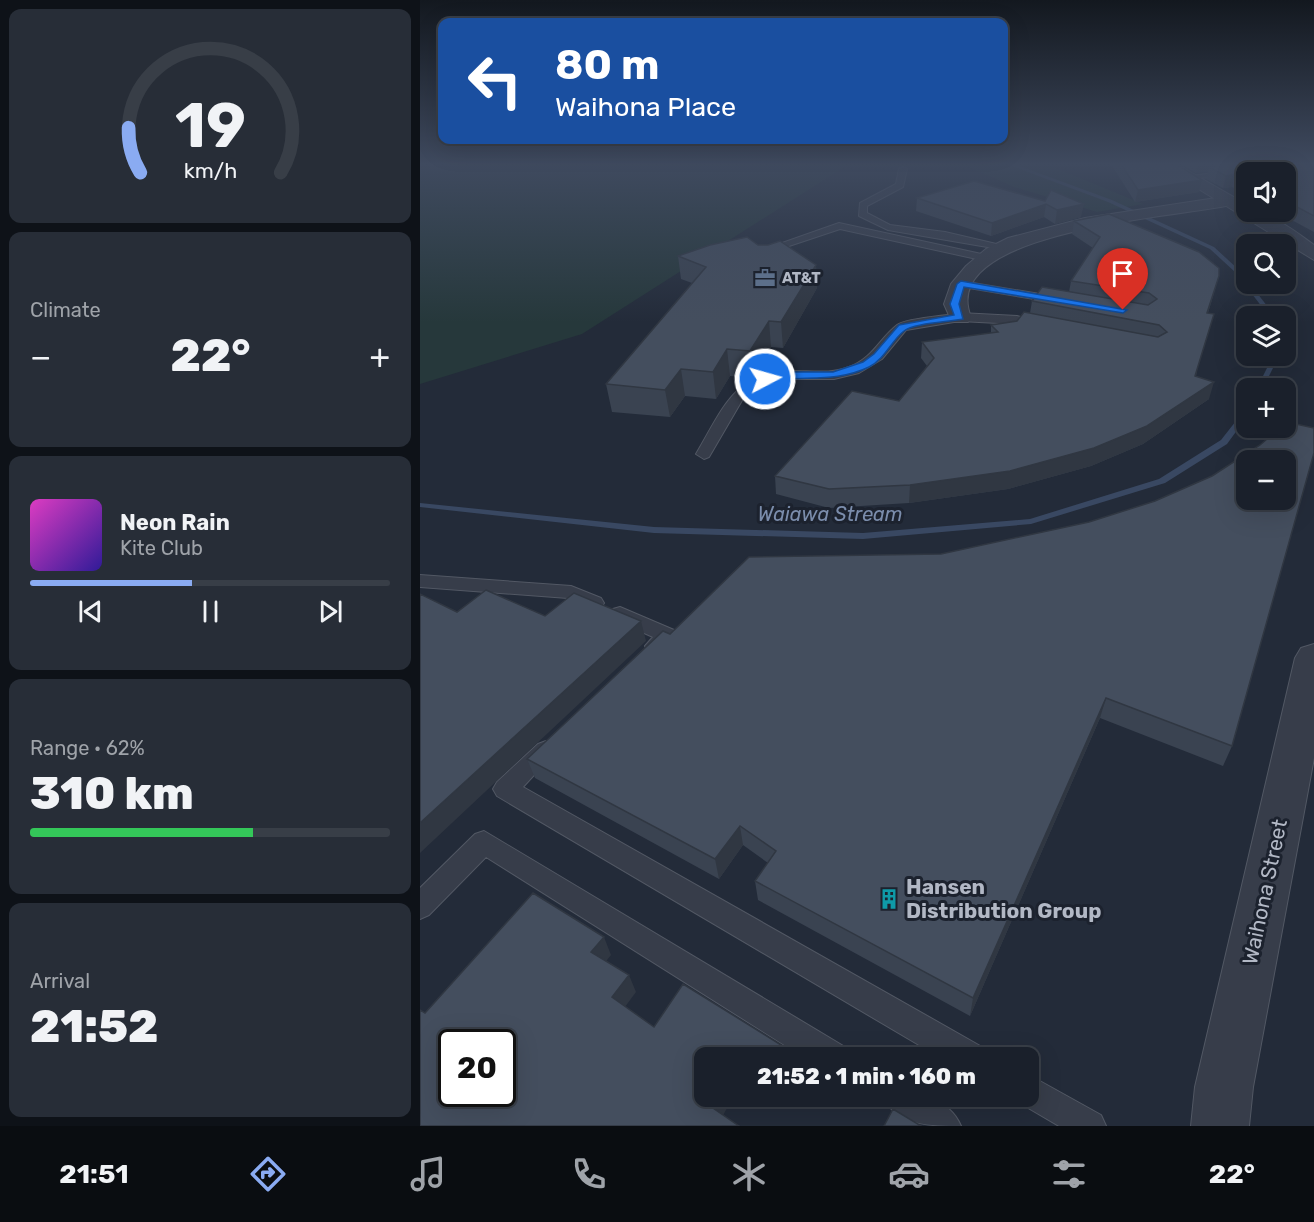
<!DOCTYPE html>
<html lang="en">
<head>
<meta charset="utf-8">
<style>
	body { margin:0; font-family:Rubik,sans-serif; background:#272d37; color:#f1f3f6; height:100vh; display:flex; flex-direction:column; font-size:22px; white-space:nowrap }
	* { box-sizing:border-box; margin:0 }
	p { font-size:20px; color:#9fa3a9 }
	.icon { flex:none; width:33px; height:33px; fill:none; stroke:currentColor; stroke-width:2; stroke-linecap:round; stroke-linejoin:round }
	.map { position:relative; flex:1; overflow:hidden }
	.sheet { display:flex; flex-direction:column; gap:9px; padding:9px; background:#0e1218; width:420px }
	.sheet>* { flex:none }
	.top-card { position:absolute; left:18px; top:18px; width:570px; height:126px; border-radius:12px; box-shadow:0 6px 24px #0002,0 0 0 2px #383e47; background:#1a4fa0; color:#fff; overflow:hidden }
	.buttons { position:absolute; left:816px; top:162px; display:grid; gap:12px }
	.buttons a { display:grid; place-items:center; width:60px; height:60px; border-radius:12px; background:#1a202b; box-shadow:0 6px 24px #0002,0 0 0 2px #383e47; font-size:30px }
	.speed { position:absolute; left:18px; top:1029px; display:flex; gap:12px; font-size:30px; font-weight:700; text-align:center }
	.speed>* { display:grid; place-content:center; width:78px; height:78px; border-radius:50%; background:#1a202b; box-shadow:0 6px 24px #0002,0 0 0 2px #383e47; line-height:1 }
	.speed .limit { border:3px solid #111; border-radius:9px; background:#fff; color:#111 }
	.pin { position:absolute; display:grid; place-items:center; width:51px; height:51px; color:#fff; margin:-62px -26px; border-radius:50% 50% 50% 0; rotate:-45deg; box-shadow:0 0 6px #0007 }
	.pin .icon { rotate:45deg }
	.me { position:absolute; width:66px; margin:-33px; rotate:84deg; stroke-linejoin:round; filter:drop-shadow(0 0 4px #0008) }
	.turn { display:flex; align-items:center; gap:21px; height:126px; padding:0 18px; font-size:27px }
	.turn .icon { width:78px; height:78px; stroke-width:2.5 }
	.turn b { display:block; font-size:42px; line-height:51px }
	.big { font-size:45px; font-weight:800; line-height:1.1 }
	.sheet .tile { flex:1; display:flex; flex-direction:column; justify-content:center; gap:9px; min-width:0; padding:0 21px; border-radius:12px; background:#272d37 }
	.sheet .dial { align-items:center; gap:0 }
	.dial svg { height:156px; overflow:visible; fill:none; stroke:#383e47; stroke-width:7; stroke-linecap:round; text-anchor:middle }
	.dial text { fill:#f1f3f6; stroke:none }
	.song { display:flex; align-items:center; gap:18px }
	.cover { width:72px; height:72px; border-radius:9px; background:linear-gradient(135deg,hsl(310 70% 55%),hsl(250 70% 35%)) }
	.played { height:6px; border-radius:3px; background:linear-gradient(90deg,#8aabf2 45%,#383e47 45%) }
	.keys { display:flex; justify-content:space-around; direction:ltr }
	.heat { display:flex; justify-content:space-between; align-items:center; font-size:33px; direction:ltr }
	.charge { height:9px; border-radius:4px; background:linear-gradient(90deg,#34c759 62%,#383e47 0) }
	.trip { position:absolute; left:274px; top:1047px; width:345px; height:60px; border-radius:12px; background:#1a202b; box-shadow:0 6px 24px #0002,0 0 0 2px #383e47; font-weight:800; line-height:60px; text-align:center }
	.menu { display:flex; height:96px; justify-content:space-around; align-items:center; background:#0a0d11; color:#9fa3a9 }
	.menu .icon { width:42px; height:42px }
	.menu .current { color:#8aabf2 }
	.menu b { font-size:27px; color:#f1f3f6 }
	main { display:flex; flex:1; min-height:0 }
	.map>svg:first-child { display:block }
	.green { fill:#26383b }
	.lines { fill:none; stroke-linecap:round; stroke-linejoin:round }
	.stream { fill:#394862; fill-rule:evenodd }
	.service-casing { stroke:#525864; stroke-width:2 }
	.minor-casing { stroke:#525864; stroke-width:2 }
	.tertiary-casing { stroke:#525864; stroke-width:2 }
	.service { fill:#373d4a; fill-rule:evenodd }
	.minor { fill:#373d4a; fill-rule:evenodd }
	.tertiary { fill:#373d4a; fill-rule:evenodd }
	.wall { fill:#3a4351 }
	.shaded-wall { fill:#303742 }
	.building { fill:#444e5e; stroke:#303742; stroke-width:1.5; fill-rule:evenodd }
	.route { fill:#1a73e8; stroke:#114b97; stroke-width:1.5 }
	.labels { text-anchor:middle; stroke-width:6; stroke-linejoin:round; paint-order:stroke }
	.far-poi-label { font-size:15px; font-weight:bold; fill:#b2b8c5; stroke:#1c222e; text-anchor:start }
	.water-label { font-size:20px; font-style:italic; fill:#7b8dac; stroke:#1c222e }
	.near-poi-label { font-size:21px; font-weight:bold; fill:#b2b8c5; stroke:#1c222e; text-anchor:start }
	.near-street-label { font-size:21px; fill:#b2b8c5; stroke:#1c222e }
</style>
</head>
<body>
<main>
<section class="sheet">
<div class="tile dial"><svg viewBox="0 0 100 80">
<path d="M14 69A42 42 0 1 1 86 69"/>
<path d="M14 69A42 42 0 0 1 8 46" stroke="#8aabf2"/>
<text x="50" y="56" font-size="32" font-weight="700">19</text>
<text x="50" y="72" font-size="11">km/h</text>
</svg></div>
<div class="tile"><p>Climate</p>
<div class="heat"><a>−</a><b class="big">22°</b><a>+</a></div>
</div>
<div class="tile">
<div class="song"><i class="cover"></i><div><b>Neon Rain</b><p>Kite Club</p></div></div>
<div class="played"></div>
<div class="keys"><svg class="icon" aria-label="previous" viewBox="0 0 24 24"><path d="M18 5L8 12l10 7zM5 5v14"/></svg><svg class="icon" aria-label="pause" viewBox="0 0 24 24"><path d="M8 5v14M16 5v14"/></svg><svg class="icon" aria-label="next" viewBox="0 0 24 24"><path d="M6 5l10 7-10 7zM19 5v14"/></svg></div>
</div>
<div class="tile"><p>Range · 62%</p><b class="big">310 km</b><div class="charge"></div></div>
<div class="tile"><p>Arrival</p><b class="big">21:52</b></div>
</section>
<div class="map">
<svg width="894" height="1126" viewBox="0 0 894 1126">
	<rect width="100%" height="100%" fill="#232b39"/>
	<!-- green -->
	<path class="green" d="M0 164H429L162 334 0 384Z
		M542 164H626L723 204 677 212 594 187Z"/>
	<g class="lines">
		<!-- stream -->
		<path class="stream" d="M587 164H594L692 200 794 247 819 270 826 280V284H830L855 316H849L815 272 790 249 688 202Z
			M853 356H859L843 388H837Z
			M823 412H826V418L807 444 745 483 611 524 443 539 234 533 0 507V503L234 527 443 533 610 519 739 479 801 440Z"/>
		<!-- service casing -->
		<g class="service-casing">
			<path id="service" d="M483 167 487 169 483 187 447 206V213L470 225 525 232 585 246V250L468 230 439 216 440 203 476 184 479 169Z
				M810 171 813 175 767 179 763 177Z
				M419 223 566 255 571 258 566 261 420 229 348 253 339 251Z
				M541 281 638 297 644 300 638 303 537 286V282Z
				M540 313 597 316 628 325 622 329 597 324 540 321 486 330 462 359 439 373 414 379H363L348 382 333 389 324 397 289 457 284 459 276 454C303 409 314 371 374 371 392 371 412 374 429 367 453 358 459 339 477 325 487 318 526 316 540 313Z
				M0 575 151 586 181 598 184 603 181 608H167L148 598 0 587Z
				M200 607 254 630 257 635C250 646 241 655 228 651L225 646 233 637 193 619 190 614 193 609Z
				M126 741 134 744 137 750 103 787 562 1047 566 1058H521L77 796 73 789 77 782 118 744Z
				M64 831 425 1047 429 1058H385L66 857 9 915 0 919V888L55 834Z
				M609 1075 681 1115 686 1126H639L598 1102 596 1096H609Z
				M463 1096C492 1096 527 1093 541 1126 511 1126 476 1126 463 1096Z"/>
		</g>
		<!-- minor casing -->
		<g class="minor-casing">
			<path id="minor" d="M809 196 817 201 815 204C766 217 515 229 551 317L548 322H532L524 304 531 284 546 266 566 249 588 238 665 218Z"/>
		</g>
		<!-- tertiary casing -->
		<g class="tertiary-casing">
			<path id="tertiary" d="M738 164H756L826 204V212C851 212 875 231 894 245V260Z
				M894 644V758L833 1087 829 1126H771L775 1087 875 658 881 648Z"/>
		</g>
		<!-- service -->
		<use href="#service" class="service"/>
		<!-- minor -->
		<use href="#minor" class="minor"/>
		<!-- tertiary -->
		<use href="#tertiary" class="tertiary"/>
	</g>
	<!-- wall -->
	<path class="wall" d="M691 164H756L782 180 779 192 715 202Z
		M761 164H891L894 166V232L857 212H866V172H826V195L812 187 803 188 786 179 788 171 776 173Z
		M497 198 625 201 661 217 635 224 624 217 571 236 496 211Z
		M654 221 799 276 788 313 776 376 789 399 723 444 671 466 588 489 489 503 409 508 356 494 355 476 479 401 507 366 501 358 502 342 571 333V325L597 321 610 313 612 301 649 292 651 281 673 248 652 234Z
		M338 245 396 265 397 288 363 348 351 347 333 378 310 376 296 399 265 396 250 417 192 412 186 384 272 283 261 279 258 256Z
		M329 557 812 746 803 766 680 718 550 1016 338 900 335 881 348 863 323 845 299 879 115 778 107 759 250 634Z"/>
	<!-- shaded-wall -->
	<path class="shaded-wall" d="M778 164H837L789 167 788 171 776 173Z
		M815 174 812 187 803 188 806 176Z
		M782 180 779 192 715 202 718 190Z
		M626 204 624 217 571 236 572 223Z
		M664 204 661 217 635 224 637 210Z
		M396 265 397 288 363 348 361 322Z
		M349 321 351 347 333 378 330 351Z
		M307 349 310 376 296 399 293 372Z
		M261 369 265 396 250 417 245 390Z
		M794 382 789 399 723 444 671 466 588 489 489 503 490 485Z
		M221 621 226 641 0 853V823Z
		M686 698 680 718 550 1016 553 998Z
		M320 826 323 845 299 879 295 859Z
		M184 937 191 955 179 970 171 952Z
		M209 975 216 992 199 1015 192 997Z
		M300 1096H314L298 1124 293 1108Z"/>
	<!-- building -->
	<path class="building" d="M701 164H756L782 180 718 190Z
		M808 164H891L894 166V216L866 201V172H826V180L815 174 806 176 789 167Z
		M554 181 625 201 631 190 664 204 637 210 626 204 572 223 497 198Z
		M689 214 779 252 799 268V276L787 313 794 314 775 376 794 382 727 426 674 448 590 471 490 485 409 489 355 476 432 391 479 401 514 358 502 342 578 332 571 325 597 321 604 312 738 337 747 332 739 325 612 301 622 287 728 305 737 299 729 293 651 281 680 237 654 221Z
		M327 237 338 245H348L360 241 396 265 361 322 349 321 330 351 307 349 293 372 261 369 245 390 186 384 286 267 258 256 290 245Z
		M867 422 894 428V453L812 746 686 698 553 998 335 881 356 851 320 826 295 859 107 759 243 631 250 634 329 557 521 554 669 522 735 501 792 476 840 445 860 428H866V423ZM826 460H866V500H826Z
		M66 590 125 616 154 593 221 621 0 823V594L37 612Z
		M113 893 184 937 171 952 209 975 192 997 234 1027 263 984 382 1058H330L325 1055 324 1058H285V1096H300L293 1108 319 1126H0V1010L5 1013ZM32 1042H82V1094H32Z
		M473 1109 501 1126H464Z"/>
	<!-- sky -->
	<linearGradient id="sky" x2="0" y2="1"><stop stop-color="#13181f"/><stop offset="0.51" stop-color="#3f4a5f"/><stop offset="1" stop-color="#3f4a5f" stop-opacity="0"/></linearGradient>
	<rect width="894" height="322" fill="url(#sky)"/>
	<!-- route -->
	<path class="route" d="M541 281 707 310 703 313 544 287 539 304 543 319C530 322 493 323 484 331 471 341 465 359 449 367 414 384 381 374 345 382L339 379 363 372H413L443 362 454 354 479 325 534 315 530 304 537 284Z"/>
	<!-- icons -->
	<defs>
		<g id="office-bare" transform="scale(1.62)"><path d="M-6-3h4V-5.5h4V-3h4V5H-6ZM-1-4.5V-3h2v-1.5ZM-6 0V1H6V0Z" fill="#5c6f8a" stroke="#1c222e" stroke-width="2.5" paint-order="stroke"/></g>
		<g id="building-bare" transform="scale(1.62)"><path d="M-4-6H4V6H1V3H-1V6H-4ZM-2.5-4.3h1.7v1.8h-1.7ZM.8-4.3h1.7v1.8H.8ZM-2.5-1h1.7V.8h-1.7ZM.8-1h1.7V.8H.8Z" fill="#0f9aa8" stroke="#1c222e" stroke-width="2.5" paint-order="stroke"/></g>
	</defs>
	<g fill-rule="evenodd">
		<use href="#office-bare" x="345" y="278"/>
		<use href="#building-bare" x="469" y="899"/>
	</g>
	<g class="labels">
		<!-- far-poi labels -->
		<g class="far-poi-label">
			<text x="362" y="283">AT&amp;T</text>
		</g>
		<!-- water labels -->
		<g class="water-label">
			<text x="410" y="521">Waiawa Stream</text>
		</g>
		<!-- near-poi labels -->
		<g class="near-poi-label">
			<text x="486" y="894">Hansen<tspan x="486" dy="24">Distribution Group</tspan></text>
		</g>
		<!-- near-street labels -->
		<g class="near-street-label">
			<text transform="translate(845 892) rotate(-78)" y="7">Waihona Street</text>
		</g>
	</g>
</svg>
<div class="buttons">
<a><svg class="icon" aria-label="sound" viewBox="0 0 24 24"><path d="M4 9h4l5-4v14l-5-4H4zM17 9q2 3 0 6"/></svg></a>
<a><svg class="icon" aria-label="search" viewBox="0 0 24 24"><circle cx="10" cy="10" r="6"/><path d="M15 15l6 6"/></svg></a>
<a><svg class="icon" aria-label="layers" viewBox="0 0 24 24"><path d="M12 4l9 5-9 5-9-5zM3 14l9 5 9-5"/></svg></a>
<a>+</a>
<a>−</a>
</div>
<div class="speed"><div class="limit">20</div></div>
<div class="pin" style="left:703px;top:310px;background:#d93025"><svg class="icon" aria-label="arrive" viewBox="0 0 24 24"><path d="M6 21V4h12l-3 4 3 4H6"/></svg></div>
<svg class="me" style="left:345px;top:379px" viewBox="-20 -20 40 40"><circle r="17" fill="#1a73e8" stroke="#fff" stroke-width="3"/><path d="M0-11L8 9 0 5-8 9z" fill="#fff"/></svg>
<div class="trip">21:52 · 1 min · 160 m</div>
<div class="top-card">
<div class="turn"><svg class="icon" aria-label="left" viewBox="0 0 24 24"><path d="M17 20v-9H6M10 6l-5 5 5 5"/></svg><div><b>80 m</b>Waihona Place</div></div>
</div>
</div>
</main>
<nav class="menu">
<b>21:51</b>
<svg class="icon current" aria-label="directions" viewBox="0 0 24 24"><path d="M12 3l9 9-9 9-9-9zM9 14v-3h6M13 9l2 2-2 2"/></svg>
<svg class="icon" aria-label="music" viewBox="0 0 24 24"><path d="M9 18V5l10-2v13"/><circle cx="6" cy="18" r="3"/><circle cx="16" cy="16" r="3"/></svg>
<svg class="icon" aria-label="phone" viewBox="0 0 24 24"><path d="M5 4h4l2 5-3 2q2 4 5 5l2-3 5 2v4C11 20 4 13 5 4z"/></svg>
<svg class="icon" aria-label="climate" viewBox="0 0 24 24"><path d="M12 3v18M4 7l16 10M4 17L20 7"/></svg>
<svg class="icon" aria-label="car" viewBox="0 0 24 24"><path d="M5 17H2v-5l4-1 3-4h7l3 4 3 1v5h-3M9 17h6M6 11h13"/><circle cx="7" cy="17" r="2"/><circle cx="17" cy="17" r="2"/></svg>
<svg class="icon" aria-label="filters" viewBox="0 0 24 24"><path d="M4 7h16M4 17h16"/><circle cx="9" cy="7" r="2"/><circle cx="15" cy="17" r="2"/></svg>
<b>22°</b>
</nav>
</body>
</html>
